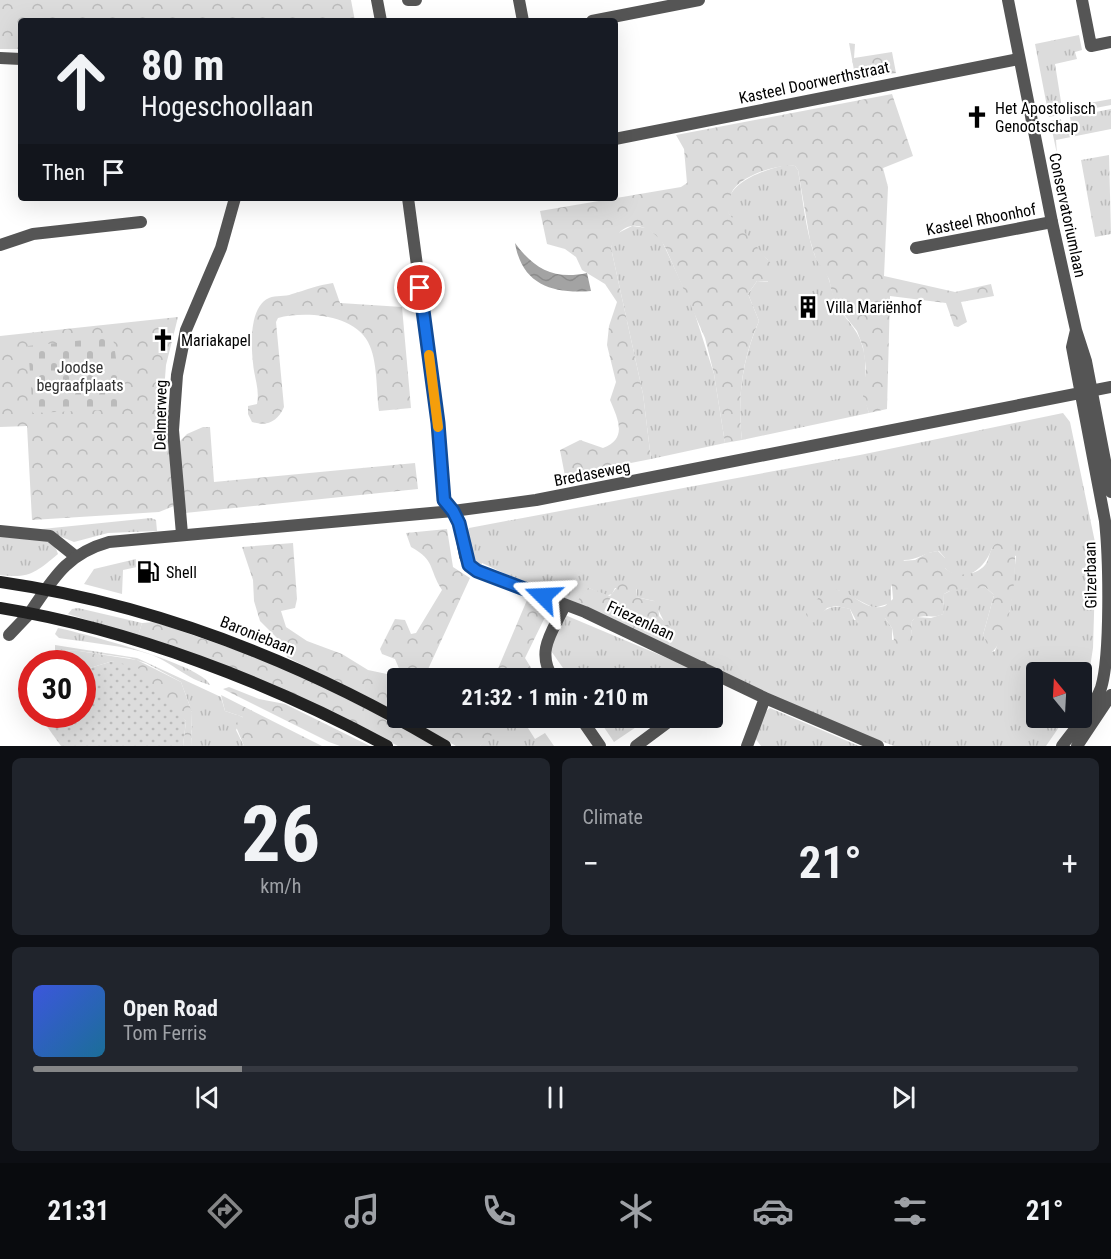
<!DOCTYPE html>
<html lang="en">
<head>
<meta charset="utf-8">
<style>
	body { margin:0; font-family:"Roboto Condensed",sans-serif; background:#20242c; color:#f1f3f6; height:100vh; display:flex; flex-direction:column; font-size:22px; white-space:nowrap }
	* { box-sizing:border-box; margin:0 }
	p { font-size:20px; color:#9ea1a6 }
	.icon { flex:none; width:33px; height:33px; fill:none; stroke:currentColor; stroke-width:2; stroke-linecap:round; stroke-linejoin:round }
	.map { position:relative; height:746px; overflow:hidden }
	.sheet { display:flex; flex-direction:column; gap:12px; padding:12px; background:#0d0f14; flex:1 }
	.sheet>* { flex:none }
	.guide { position:absolute; left:18px; top:18px; width:600px; height:183px; border-radius:6px; box-shadow:0 6px 24px #0002; background:#171b24; color:#f1f3f6; overflow:hidden }
	.needle { width:39px; rotate:342deg }
	.fabs { position:absolute; left:1026px; top:662px; display:grid; gap:12px }
	.fabs a { display:grid; place-items:center; width:66px; height:66px; border-radius:6px; background:#171b24; box-shadow:0 6px 24px #0002; font-size:30px }
	.speed { position:absolute; left:18px; top:650px; display:flex; gap:12px; font-size:30px; font-weight:700; text-align:center }
	.speed>* { display:grid; place-content:center; width:78px; height:78px; border-radius:50%; background:#171b24; box-shadow:0 6px 24px #0002; line-height:1 }
	.speed .limit { border:9px solid #d22; background:#fff; color:#111 }
	.pin { position:absolute; display:grid; place-items:center; width:51px; height:51px; color:#fff; margin:-26px; border:3px solid #fff; border-radius:50%; box-shadow:0 2px 6px #0007 }
	.me { position:absolute; width:66px; margin:-33px; rotate:291deg; stroke-linejoin:round; filter:drop-shadow(0 0 4px #0008) }
	.turn { display:flex; align-items:center; gap:21px; height:126px; padding:0 24px; font-size:27px }
	.turn .icon { width:78px; height:78px; stroke-width:2.5 }
	.turn b { display:block; font-size:42px; line-height:51px }
	.then { display:flex; align-items:center; height:57px; padding:0 24px; background:#0003; gap:12px; font-size:22px }
	.big { font-size:45px; font-weight:700; line-height:1.1 }
	.sheet .tile { flex:1; display:flex; flex-direction:column; justify-content:center; gap:9px; min-width:0; padding:0 21px; border-radius:9px; background:#20242c }
	.sheet .dial { align-items:center; gap:0 }
	.dial b { font-size:78px; line-height:1 }
	.song { display:flex; align-items:center; gap:18px }
	.cover { width:72px; height:72px; border-radius:9px; background:linear-gradient(135deg,hsl(230 70% 55%),hsl(200 70% 35%)) }
	.played { height:6px; border-radius:3px; background:linear-gradient(90deg,#858687 20%,#363941 20%) }
	.keys { display:flex; justify-content:space-around; direction:ltr }
	.heat { display:flex; justify-content:space-between; align-items:center; font-size:33px; direction:ltr }
	.sheet .tiles { flex:1; display:grid; gap:12px; grid-template-columns:1fr 1fr }
	.tile:last-child { grid-column:span 2 }
	.trip { position:absolute; left:387px; top:668px; width:336px; height:60px; border-radius:6px; background:#171b24; box-shadow:0 6px 24px #0002; font-weight:700; line-height:60px; text-align:center }
	.tabs { display:flex; height:96px; justify-content:space-around; align-items:center; background:#090b0e; color:#9ea1a6 }
	.tabs .icon { width:42px; height:42px }
	.tabs .on { color:#858687 }
	.tabs b { font-size:27px; color:#f1f3f6 }
	.map>svg:first-child { display:block }
	.grass { fill:url(#grass-tufts); fill-rule:evenodd }
	.forest { fill:url(#forest-crowns) }
	.cemetery { fill:url(#cemetery-stones) }
	.garden { fill:url(#garden-dots) }
	.water { fill:url(#water-waves) }
	.lines { fill:none; stroke-linecap:round; stroke-linejoin:round }
	.minor { stroke:#555; stroke-width:12 }
	.tertiary { stroke:#555; stroke-width:12 }
	.secondary { stroke:#222; stroke-width:12 }
	.route-casing { stroke:#114b97; stroke-width:15 }
	.route { stroke:#1a73e8; stroke-width:10 }
	.slow { stroke:#f59e0b; stroke-width:10 }
	.labels { text-anchor:middle; stroke-width:4.5; stroke-linejoin:round; paint-order:stroke }
	.street-label { font-size:16px; fill:#000; stroke:#fff }
	.poi-label { font-size:16px; fill:#000; stroke:#fff; text-anchor:start }
	.park-label { font-size:16px; fill:#333; stroke:#fff }
</style>
</head>
<body>
<div class="map">
<svg width="1111" height="746" viewBox="0 0 1111 746">
	<defs>
		<pattern id="grass-tufts" width="24" height="20" patternUnits="userSpaceOnUse" patternTransform="scale(1.5)"><rect width="24" height="20" fill="#dcdcdc"/><path d="M3 7l-1-3M5 7V3M7 7l1-3M15 17l-1-3M17 17v-4M19 17l1-3" fill="none" stroke="#bbb"/></pattern>
		<pattern id="forest-crowns" width="20" height="18" patternUnits="userSpaceOnUse" patternTransform="scale(1.5)"><rect width="20" height="18" fill="#dcdcdc"/><path d="M2 6a3 3 0 1 1 6 0M12 15a3 3 0 1 1 6 0" fill="none" stroke="#bbb"/></pattern>
		<pattern id="cemetery-stones" width="16" height="16" patternUnits="userSpaceOnUse" patternTransform="scale(1.5)"><rect width="16" height="16" fill="#dcdcdc"/><path d="M2 7V4a2 2 0 0 1 4 0v3zM10 15v-3a2 2 0 0 1 4 0v3z" fill="#bbb"/></pattern>
		<pattern id="garden-dots" width="8" height="8" patternUnits="userSpaceOnUse" patternTransform="scale(1.5)"><rect width="8" height="8" fill="#dcdcdc"/><path d="M2 2h.1M6 6h.1" fill="none" stroke="#bbb" stroke-width="1.8" stroke-linecap="round"/></pattern>
		<pattern id="water-waves" width="16" height="10" patternUnits="userSpaceOnUse" patternTransform="scale(1.5)"><rect width="16" height="10" fill="#a3a3a3"/><path d="M0 5q4-4 8 0t8 0" fill="none" stroke="#8b8b8b"/></pattern>
	</defs>
	<rect width="100%" height="100%" fill="#fff"/>
	<!-- grass -->
	<path class="grass" d="M1079 35 1082 50 1075 52 1077 59 1055 64 1062 108 1111 99V105L1049 117 1035 44Z
		M1111 109V129L1056 140 1057 154 1050 121 1061 119 1062 124 1071 123 1070 117Z
		M1109 155 1111 234 1095 237 1081 160Z
		M786 165 795 166 798 170C803 198 805 229 815 256 819 265 827 271 829 280 832 288 832 295 836 302 843 318 857 327 862 345 870 369 860 386 869 413L742 440C737 398 742 360 759 321L748 294 757 281 768 282V260C758 249 733 227 729 214 720 183 764 170 786 165Z
		M632 226 648 228 661 239 693 308 714 374 725 443 651 459 643 394 611 248 614 235Z
		M1063 413 1070 422 1096 547 1093 648 1089 674 1082 692V672H1036V717H1066L1046 746H894L824 719 669 648C671 628 661 618 654 601L636 597 637 589 615 588 612 594 605 596 589 588 575 606 482 563 480 568C470 558 463 542 469 528L860 455ZM992 548 1016 556 1010 610 995 651 992 652 983 635 994 595 985 587 954 589 944 594 943 614 931 618 916 617 912 621 911 636 892 640V628L885 618 854 620 850 609C836 605 829 606 819 615L838 590 874 608 891 603V587L904 560C918 560 925 552 939 551L945 558V568C964 587 986 567 992 548Z
		M151 518 156 520 157 531 108 533 74 542 42 529Z
		M0 534C19 536 52 531 58 554 36 572 30 579 0 575Z
		M136 559 137 567 123 570 122 594 84 584 94 569Z
		M78 608 142 623 138 636 68 614 72 609Z
		M565 615 698 671 694 678H570L549 648Z
		M58 628C83 633 203 665 210 685 185 678 174 664 152 655 123 645 90 643 59 638L55 634Z
		M55 645 137 658 221 697 225 711 243 717 236 730 244 746H191L192 712 181 682 146 663 129 658 79 651 56 650 55 653Z
		M770 708 859 746H761L755 738 762 714Z
		M505 717H521L535 739 545 733 554 746H480Z
		M597 717H651L614 742Z"/>
	<!-- forest -->
	<path class="forest" d="M0 0H351L355 21H21V49H0Z
		M849 43 855 44 854 58 892 52 896 73 856 81Z
		M892 94 913 156 883 168 888 187 884 276 955 292 991 284 994 296 961 302 967 322 958 327 954 326 946 303 890 296 887 409 869 413 863 396 866 368 863 347 857 331 834 302 829 279 816 259 810 240 798 170 795 166C776 164 744 175 733 190 729 197 729 206 729 214L774 267 778 279 775 282 757 281 748 294 759 321C742 359 737 398 742 440L725 443 714 374 705 338 666 249C653 223 621 214 611 248L643 394 651 459 565 476 560 450 580 440 603 448C628 439 618 419 610 400L616 382 607 345 609 326 617 302 605 284 582 270 576 257 565 249 547 244 540 211 681 187 687 183 684 149 676 135Z
		M333 283 340 303 402 307 411 408 379 411C376 390 378 361 368 342 353 314 304 311 278 318L276 322 284 407C278 421 267 427 252 422L248 414V406L257 404C260 389 254 377 253 363 251 345 249 307 269 298 276 295 285 297 292 294 306 290 318 285 333 283Z
		M178 317 166 365 164 391 174 506 159 512 32 520 27 426 0 427V336Z
		M203 427H210L214 482 415 463 418 489 185 513 176 445 187 434Z
		M447 529 453 567 470 578 424 678H403L395 659 382 654 380 649 395 619 405 620 411 634 416 633 442 590C428 568 436 561 411 547L406 533Z
		M1006 540 1014 545C1018 568 1011 638 991 653L983 635 994 595 985 587C972 590 954 587 944 594L943 614C932 620 922 612 912 621L911 636 904 648 895 646 892 628 885 618 873 626 860 628 850 609 836 606 827 608 815 622 810 623 806 614C841 559 854 616 885 606L893 599 891 575 900 561 915 560 927 553 938 551 945 558V568C955 578 976 576 985 565 989 560 989 552 993 547 996 542 1001 542 1006 540Z
		M293 543 297 599 295 608 281 611 286 627 307 641 342 654 368 670 387 674 397 684V713L287 657 284 645 260 621 254 601 253 580 242 547Z
		M628 579 637 583 636 597 658 602 659 616 670 627 669 648 575 606 584 590 589 588 610 596 621 582Z
		M527 600 549 609 525 658 533 671 523 678H494Z
		M155 622 282 666 440 746H398L348 720 138 636 142 623Z
		M56 650 79 651 137 660 181 682 192 712 191 746H183L186 721 113 661 83 670 82 663H68Z
		M229 687 259 699 285 704 370 746H340L329 742 223 689Z
		M221 695 322 746H244L235 724 243 717 225 711Z
		M405 717H505L491 736 480 746H456Z"/>
	<!-- cemetery -->
	<path class="cemetery" d="M113 337 123 409 33 413 28 346Z"/>
	<!-- garden -->
	<path class="garden" d="M113 661 138 668 186 721 183 746H61L38 714H82L83 670Z"/>
	<!-- water -->
	<path class="water" d="M515 243C534 269 554 280 587 273L591 291C553 294 522 285 515 243Z"/>
	<g class="lines">
		<!-- minor -->
		<path class="minor" d="M377 0 381 21
			M408 0H416
			M519 0 523 21
			M1082 0 1091 46 1111 42
			M592 21 699 0
			M0 58 21 59
			M615 139 1019 59
			M408 198 438 423 444 500 453 511 459 523 465 556 469 565 477 571 585 612 765 698 878 746
			M0 245 33 234 141 222
			M916 248 1052 222
			M0 531 50 536 75 556
			M182 534 173 430 177 375 186 330 221 248 235 198
			M9 635 29 614
			M553 678C535 651 553 631 565 605
			M697 678 702 667
			M580 717 600 746
			M636 746 675 717
			M747 746 765 698"/>
		<!-- tertiary -->
		<path class="tertiary" d="M1008 0 1052 222 1076 330 1086 361 1111 492
			M29 614C53 579 66 554 109 542L453 511 536 500 1111 387
			M1062 746C1075 728 1093 709 1101 688 1111 655 1109 558 1105 521L1072 347 1076 330
			M1077 746 1111 695"/>
		<!-- secondary -->
		<path class="secondary" d="M0 582C159 605 307 664 445 746
			M0 608C130 629 271 683 387 746"/>
	</g>
	<g class="lines">
		<!-- route casing -->
		<g class="route-casing">
			<path id="route" d="M420 288 438 423 444 500 453 511 459 523 469 565 477 571 543 596"/>
		</g>
		<!-- route -->
		<use href="#route" class="route"/>
		<!-- slow -->
		<path class="slow" d="M429 355 438 427"/>
	</g>
	<!-- icons -->
	<defs>
		<g id="church-bare" transform="scale(1.8)"><path d="M-1.2-6h2.4v3.5h3.3v2.4h-3.3V6h-2.4V-.1h-3.3v-2.4h3.3Z" fill="#000" stroke="#fff" stroke-width="2.5" paint-order="stroke"/></g>
		<g id="building-bare" transform="scale(1.8)"><path d="M-4-6H4V6H1V3H-1V6H-4ZM-2.5-4.3h1.7v1.8h-1.7ZM.8-4.3h1.7v1.8H.8ZM-2.5-1h1.7V.8h-1.7ZM.8-1h1.7V.8H.8Z" fill="#000" stroke="#fff" stroke-width="2.5" paint-order="stroke"/></g>
		<g id="fuel-bare" transform="scale(1.8)"><path d="M-5.5-6h7V0h2V4h1.3V-2.5L3-4.5l.8-.8L6-3V5H2.5V1h-1V6h-7ZM-4.2-4.7v3.2H.2V-4.7Z" fill="#000" stroke="#fff" stroke-width="2.5" paint-order="stroke"/></g>
	</defs>
	<g fill-rule="evenodd">
		<use href="#church-bare" x="977" y="117"/>
		<use href="#building-bare" x="808" y="307"/>
		<use href="#church-bare" x="163" y="340"/>
		<use href="#fuel-bare" x="148" y="572"/>
	</g>
	<g class="labels">
		<!-- street labels -->
		<g class="street-label">
			<text transform="translate(814 82) rotate(-12)" y="6">Kasteel Doorwerthstraat</text>
			<text transform="translate(1068 215) rotate(78)" y="6">Conservatoriumlaan</text>
			<text transform="translate(981 219) rotate(-11)" y="6">Kasteel Rhoonhof</text>
			<text transform="translate(160 415) rotate(-89)" y="6">Delmerweg</text>
			<text transform="translate(592 473) rotate(-11)" y="6">Bredaseweg</text>
			<text transform="translate(1090 575) rotate(-91)" y="6">Gilzerbaan</text>
			<text transform="translate(641 620) rotate(25)" y="6">Friezenlaan</text>
			<text transform="translate(258 635) rotate(22)" y="6">Baroniebaan</text>
		</g>
		<!-- poi labels -->
		<g class="poi-label">
			<text x="995" y="114">Het Apostolisch<tspan x="995" dy="18">Genootschap</tspan></text>
			<text x="826" y="313">Villa Mariënhof</text>
			<text x="181" y="346">Mariakapel</text>
			<text x="166" y="578">Shell</text>
		</g>
		<!-- park labels -->
		<g class="park-label">
			<text x="80" y="373">Joodse<tspan x="80" dy="18">begraafplaats</tspan></text>
		</g>
	</g>
</svg>
<div class="fabs">
<a><svg class="needle" viewBox="-14 -14 28 28"><path d="M0-13l5 13h-10z" fill="#e53935"/><path d="M0 13l5-13h-10z" fill="#9ea1a6"/></svg></a>
</div>
<div class="speed"><div class="limit">30</div></div>
<div class="pin" style="left:420px;top:288px;background:#d93025"><svg class="icon" aria-label="arrive" viewBox="0 0 24 24"><path d="M6 21V4h12l-3 4 3 4H6"/></svg></div>
<svg class="me" style="left:543px;top:596px" viewBox="-20 -20 40 40"><path d="M0-17L14 15 0 8-14 15z" fill="#1a73e8" stroke="#fff" stroke-width="4"/></svg>
<div class="trip">21:32 · 1 min · 210 m</div>
<div class="guide">
<div class="turn"><svg class="icon" aria-label="ahead" viewBox="0 0 24 24"><path d="M12 20V5M6 11l6-6 6 6"/></svg><div><b>80 m</b>Hogeschoollaan</div></div>
<div class="then">Then<svg class="icon" aria-label="arrive" viewBox="0 0 24 24"><path d="M6 21V4h12l-3 4 3 4H6"/></svg></div>
</div>
</div>
<section class="sheet">
<div class="tiles">
<div class="tile dial"><b>26</b><p>km/h</p></div>
<div class="tile"><p>Climate</p>
<div class="heat"><a>−</a><b class="big">21°</b><a>+</a></div>
</div>
<div class="tile">
<div class="song"><i class="cover"></i><div><b>Open Road</b><p>Tom Ferris</p></div></div>
<div class="played"></div>
<div class="keys"><svg class="icon" aria-label="previous" viewBox="0 0 24 24"><path d="M18 5L8 12l10 7zM5 5v14"/></svg><svg class="icon" aria-label="pause" viewBox="0 0 24 24"><path d="M8 5v14M16 5v14"/></svg><svg class="icon" aria-label="next" viewBox="0 0 24 24"><path d="M6 5l10 7-10 7zM19 5v14"/></svg></div>
</div>
</div>
</section>
<nav class="tabs">
<b>21:31</b>
<svg class="icon on" aria-label="directions" viewBox="0 0 24 24"><path d="M12 3l9 9-9 9-9-9zM9 14v-3h6M13 9l2 2-2 2"/></svg>
<svg class="icon" aria-label="music" viewBox="0 0 24 24"><path d="M9 18V5l10-2v13"/><circle cx="6" cy="18" r="3"/><circle cx="16" cy="16" r="3"/></svg>
<svg class="icon" aria-label="phone" viewBox="0 0 24 24"><path d="M5 4h4l2 5-3 2q2 4 5 5l2-3 5 2v4C11 20 4 13 5 4z"/></svg>
<svg class="icon" aria-label="climate" viewBox="0 0 24 24"><path d="M12 3v18M4 7l16 10M4 17L20 7"/></svg>
<svg class="icon" aria-label="car" viewBox="0 0 24 24"><path d="M5 17H2v-5l4-1 3-4h7l3 4 3 1v5h-3M9 17h6M6 11h13"/><circle cx="7" cy="17" r="2"/><circle cx="17" cy="17" r="2"/></svg>
<svg class="icon" aria-label="filters" viewBox="0 0 24 24"><path d="M4 7h16M4 17h16"/><circle cx="9" cy="7" r="2"/><circle cx="15" cy="17" r="2"/></svg>
<b>21°</b>
</nav>
</body>
</html>
